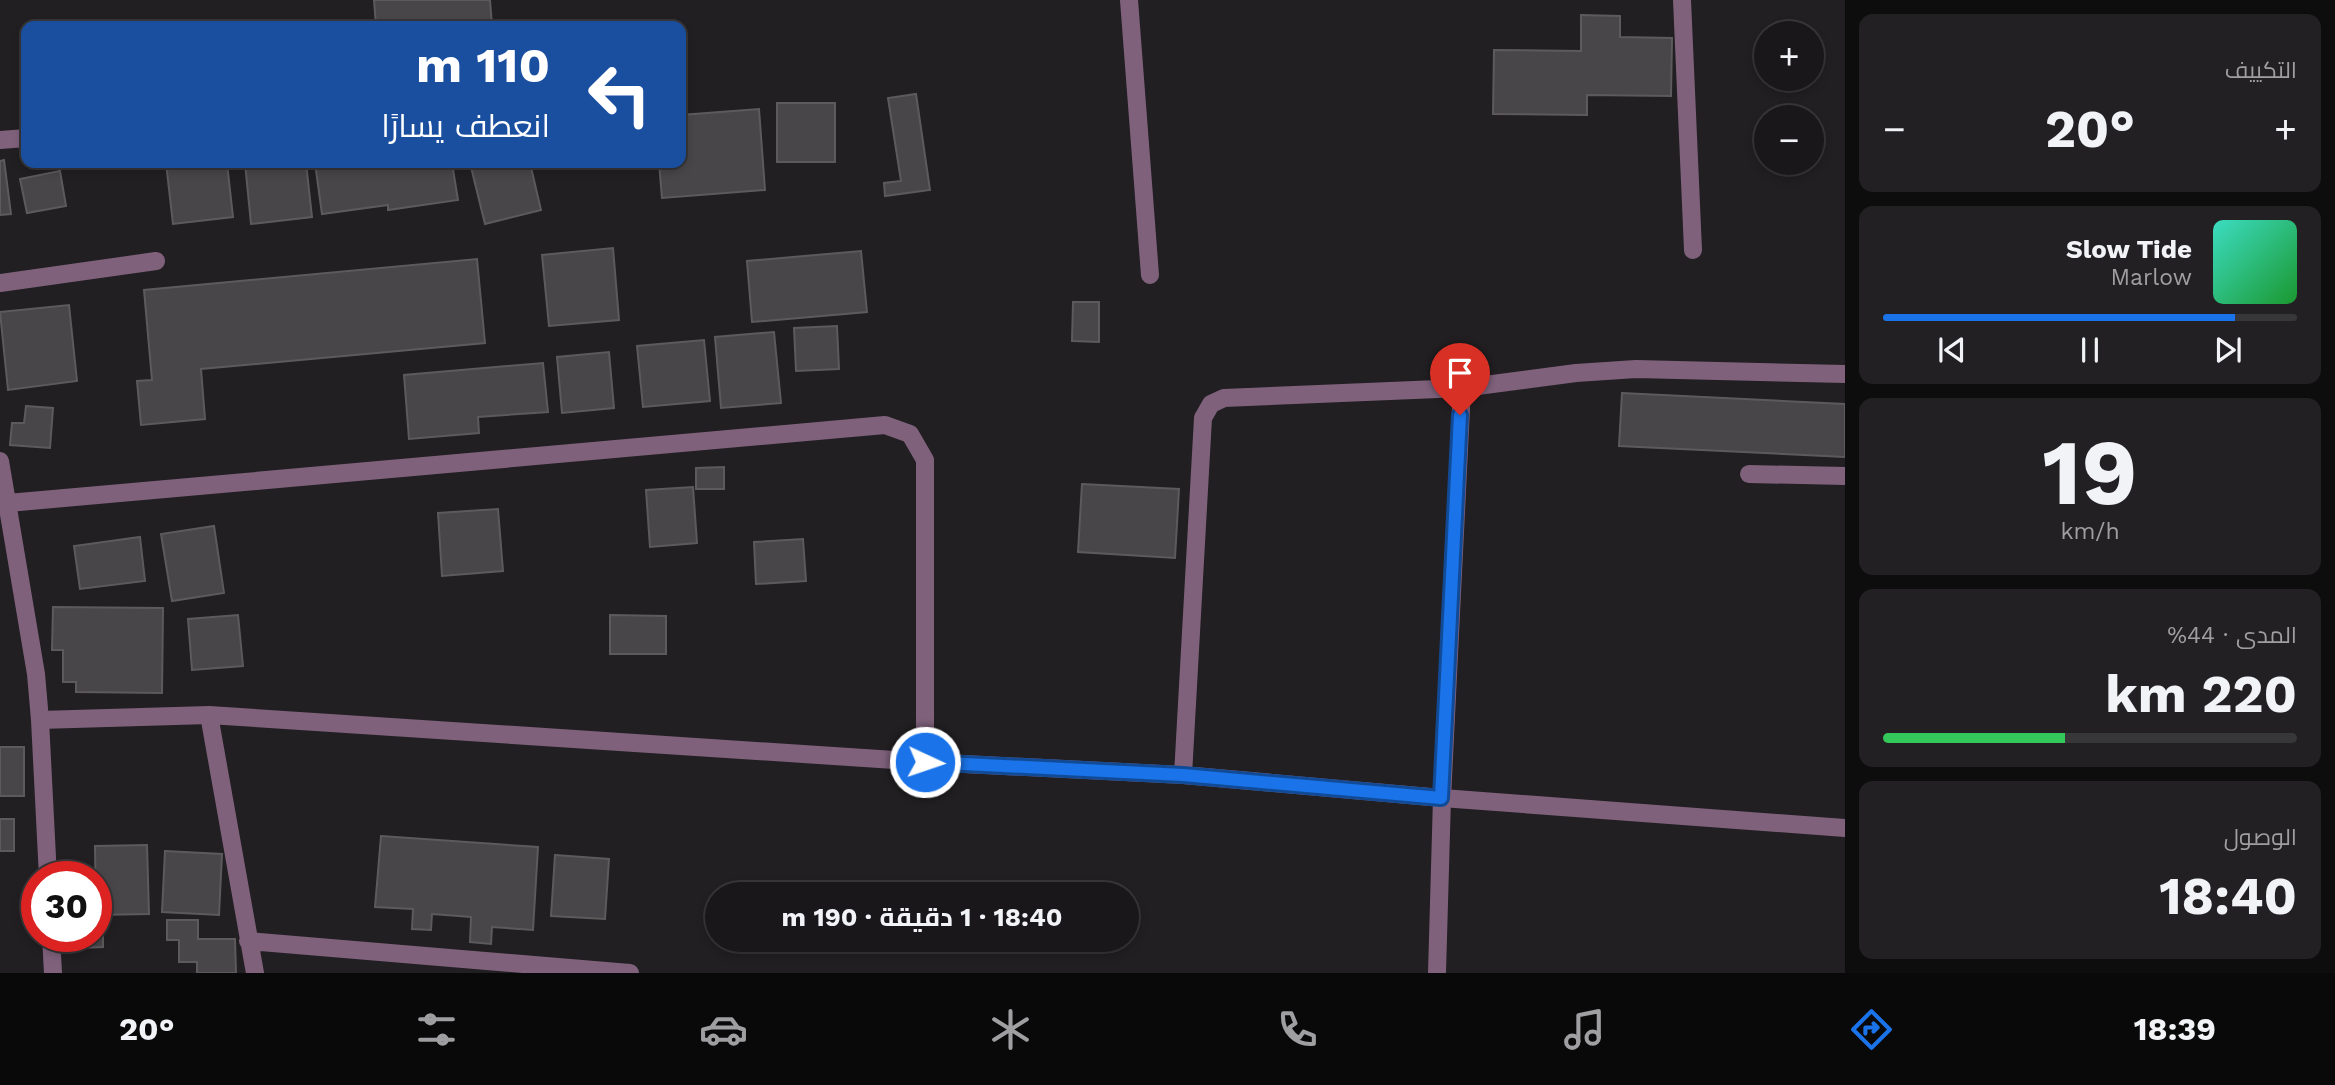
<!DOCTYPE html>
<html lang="ar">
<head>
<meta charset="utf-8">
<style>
	body { margin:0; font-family:"Work Sans",Cairo,sans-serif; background:#222022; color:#f1f3f6; direction:rtl; height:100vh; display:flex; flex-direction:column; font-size:26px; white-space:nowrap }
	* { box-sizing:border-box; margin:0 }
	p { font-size:23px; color:#9f9fa2 }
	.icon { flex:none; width:38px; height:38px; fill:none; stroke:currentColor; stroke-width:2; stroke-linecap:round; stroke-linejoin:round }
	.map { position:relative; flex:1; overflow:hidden; direction:ltr }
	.details { display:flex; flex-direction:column; gap:14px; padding:14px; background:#0e0d0e; width:490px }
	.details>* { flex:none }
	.hud { position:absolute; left:21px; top:21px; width:665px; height:147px; border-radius:14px; box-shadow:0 4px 10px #0003,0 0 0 2px #373638; direction:rtl; background:#1a4fa0; color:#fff; overflow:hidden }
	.fabs { position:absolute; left:1754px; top:21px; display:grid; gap:14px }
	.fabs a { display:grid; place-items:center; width:70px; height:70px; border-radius:50%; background:#191719; box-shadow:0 4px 10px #0003,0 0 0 2px #373638; font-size:35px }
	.speed { position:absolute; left:21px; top:861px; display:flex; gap:14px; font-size:35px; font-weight:700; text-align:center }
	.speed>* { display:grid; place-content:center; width:91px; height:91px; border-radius:50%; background:#191719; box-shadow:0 4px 10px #0003,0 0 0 2px #373638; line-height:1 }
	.speed .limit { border:10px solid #d22; background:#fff; color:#111 }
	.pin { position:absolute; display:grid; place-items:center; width:60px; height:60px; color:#fff; margin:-72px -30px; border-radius:50% 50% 50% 0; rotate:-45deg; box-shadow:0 0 7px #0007 }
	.pin .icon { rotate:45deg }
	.me { position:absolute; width:77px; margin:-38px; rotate:93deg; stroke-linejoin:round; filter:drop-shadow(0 0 5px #0008) }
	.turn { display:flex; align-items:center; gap:24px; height:147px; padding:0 21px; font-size:32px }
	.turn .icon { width:91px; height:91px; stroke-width:2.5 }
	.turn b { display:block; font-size:49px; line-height:60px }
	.big { font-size:52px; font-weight:700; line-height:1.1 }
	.details .widget { flex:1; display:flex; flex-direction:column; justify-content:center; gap:10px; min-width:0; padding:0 24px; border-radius:14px; background:#222022 }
	.details .dial { align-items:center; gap:0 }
	.dial b { font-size:91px; line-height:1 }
	.song { display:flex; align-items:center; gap:21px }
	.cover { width:84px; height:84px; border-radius:10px; background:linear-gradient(135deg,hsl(170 70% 55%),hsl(130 70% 35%)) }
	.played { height:7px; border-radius:4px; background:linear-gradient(90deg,#1a73e8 85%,#373638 85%) }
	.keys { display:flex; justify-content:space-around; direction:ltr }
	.heat { display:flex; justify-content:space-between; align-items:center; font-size:38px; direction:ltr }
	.charge { height:10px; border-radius:5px; background:linear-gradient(90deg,#34c759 44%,#373638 0) }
	.trip { position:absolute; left:705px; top:882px; width:434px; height:70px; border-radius:35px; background:#191719; box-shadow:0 4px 10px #0003,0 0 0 2px #373638; font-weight:700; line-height:70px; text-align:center; direction:rtl }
	.menu { display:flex; height:112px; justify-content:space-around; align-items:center; background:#0a090a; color:#9f9fa2 }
	.menu .icon { width:49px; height:49px }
	.menu .current { color:#1a73e8 }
	.menu b { font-size:32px; color:#f1f3f6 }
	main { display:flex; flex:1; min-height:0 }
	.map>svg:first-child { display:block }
	.building { fill:#484648; stroke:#5d5a5c; stroke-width:2 }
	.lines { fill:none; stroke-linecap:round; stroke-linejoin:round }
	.minor { stroke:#7f617c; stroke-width:18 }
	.route-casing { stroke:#114b97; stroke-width:18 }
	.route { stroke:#1a73e8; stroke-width:12 }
</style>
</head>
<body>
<main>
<section class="details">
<div class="widget"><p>التكييف</p>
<div class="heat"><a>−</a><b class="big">20°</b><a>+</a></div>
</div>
<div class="widget">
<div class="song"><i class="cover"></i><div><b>Slow Tide</b><p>Marlow</p></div></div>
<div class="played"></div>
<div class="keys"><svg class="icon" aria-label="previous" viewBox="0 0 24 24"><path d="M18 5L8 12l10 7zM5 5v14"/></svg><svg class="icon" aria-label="pause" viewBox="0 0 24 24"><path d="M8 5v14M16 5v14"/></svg><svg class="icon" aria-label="next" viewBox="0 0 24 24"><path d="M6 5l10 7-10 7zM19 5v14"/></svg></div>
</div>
<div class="widget dial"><b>19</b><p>km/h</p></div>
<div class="widget"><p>المدى · 44%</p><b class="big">220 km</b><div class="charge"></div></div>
<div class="widget"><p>الوصول</p><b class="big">18:40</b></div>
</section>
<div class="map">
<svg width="1845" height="973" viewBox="0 0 1845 973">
	<rect width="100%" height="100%" fill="#211f21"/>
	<!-- building -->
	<path class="building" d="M374 0H490L492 26H376Z
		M1581 15 1620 16V37L1672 38 1671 96 1587 95V115L1493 114 1494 50 1581 51Z
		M916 94 930 190 885 196 884 183 901 181 888 98Z
		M777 103H835V162H777Z
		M759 109 765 190 662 198 659 163H681V115Z
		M4 160 11 214 0 215V161Z
		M166 163H227L233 217 173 224Z
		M245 163H306L312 217 251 224Z
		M315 163H452L458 200 388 210V205L322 214Z
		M470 163H530L541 210 485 224Z
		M60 171 66 206 27 213 20 179Z
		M613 248 619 320 549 326 542 255Z
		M861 251 867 312 752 322 747 261Z
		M477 259 485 343 201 369 205 419 141 425 137 381 152 380 144 290Z
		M1073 302H1099V342L1072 341Z
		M69 305 77 381 8 390 0 312Z
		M837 326 839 369 796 371 794 328Z
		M774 332 781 403 721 408 715 337Z
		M704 340 710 401 643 407 637 346Z
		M609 352 614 408 562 413 557 357Z
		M543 363 548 412 478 417 479 433 409 439 404 375Z
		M1622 393 1845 404V457L1619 446Z
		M26 406 53 408 50 448 10 445 12 423H24Z
		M724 467V489H696V468Z
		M1082 484 1179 489 1175 558 1078 552Z
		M693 487 697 543 650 547 646 490Z
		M498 509 503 571 442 576 438 513Z
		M214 526 224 593 172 601 161 534Z
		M140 537 145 581 80 589 74 546Z
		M803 539 806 581 756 584 754 542Z
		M53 607 163 608 162 693 76 692V682H63V650H52Z
		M238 615 243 666 192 670 188 619Z
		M610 615 666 616V654H610Z
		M0 747H24V796H0Z
		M0 819H14V851H0Z
		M381 836 538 847 533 930 492 927 491 944 470 942 471 917 432 914 431 930 412 929 413 909 375 907Z
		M147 845 149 914 96 915 95 846Z
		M165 851 222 854 219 915 162 912Z
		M555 855 609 859 605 919 551 916Z
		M96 920H103V947L82 948V936H96Z
		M167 920H198V939H235L236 973H197V962H179V940H167Z"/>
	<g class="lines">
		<!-- minor -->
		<path class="minor" d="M1129 0 1150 275
			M1682 0 1693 250
			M0 140 26 138
			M0 283 156 261
			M1462 388 1576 373 1636 369 1845 374
			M0 461 36 674 40 720 48 877
			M1749 474 1845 476
			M8 503 885 425 910 434 925 460V762
			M209 715 255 973
			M40 720 209 715 925 762 1183 775 1442 798 1845 828
			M1183 775 1203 418 1211 404 1224 398 1462 388 1442 798 1437 973
			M51 936 53 973
			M248 941 630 973"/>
	</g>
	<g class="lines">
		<!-- route casing -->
		<g class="route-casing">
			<path id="route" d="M925 762 1183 775 1441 798 1460 415"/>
		</g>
		<!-- route -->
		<use href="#route" class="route"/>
	</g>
</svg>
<div class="fabs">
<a>+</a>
<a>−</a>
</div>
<div class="speed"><div class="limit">30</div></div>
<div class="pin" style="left:1460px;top:415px;background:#d93025"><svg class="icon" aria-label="arrive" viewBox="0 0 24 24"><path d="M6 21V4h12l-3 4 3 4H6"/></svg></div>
<svg class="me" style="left:925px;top:762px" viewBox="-20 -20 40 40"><circle r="17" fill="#1a73e8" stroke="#fff" stroke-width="3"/><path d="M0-11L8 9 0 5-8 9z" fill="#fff"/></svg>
<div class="trip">18:40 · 1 دقيقة · 190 m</div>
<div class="hud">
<div class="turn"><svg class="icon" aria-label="left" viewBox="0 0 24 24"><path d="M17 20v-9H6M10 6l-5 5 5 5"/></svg><div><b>110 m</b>انعطف يسارًا</div></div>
</div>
</div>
</main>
<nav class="menu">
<b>18:39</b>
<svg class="icon current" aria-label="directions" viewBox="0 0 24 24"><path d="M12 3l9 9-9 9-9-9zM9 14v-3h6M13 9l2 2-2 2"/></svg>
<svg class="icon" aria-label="music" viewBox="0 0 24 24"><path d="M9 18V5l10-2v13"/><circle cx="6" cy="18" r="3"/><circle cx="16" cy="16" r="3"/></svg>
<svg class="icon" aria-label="phone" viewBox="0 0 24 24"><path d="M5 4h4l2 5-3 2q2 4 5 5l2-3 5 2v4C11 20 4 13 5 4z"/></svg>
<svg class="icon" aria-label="climate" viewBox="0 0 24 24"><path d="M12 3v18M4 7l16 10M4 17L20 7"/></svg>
<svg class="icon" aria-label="car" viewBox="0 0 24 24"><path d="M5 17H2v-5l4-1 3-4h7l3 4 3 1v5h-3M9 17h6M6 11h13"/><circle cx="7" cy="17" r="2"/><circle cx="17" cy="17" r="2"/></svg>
<svg class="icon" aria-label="filters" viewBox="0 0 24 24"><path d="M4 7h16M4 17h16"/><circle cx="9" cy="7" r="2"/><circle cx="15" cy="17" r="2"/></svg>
<b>20°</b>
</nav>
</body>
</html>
